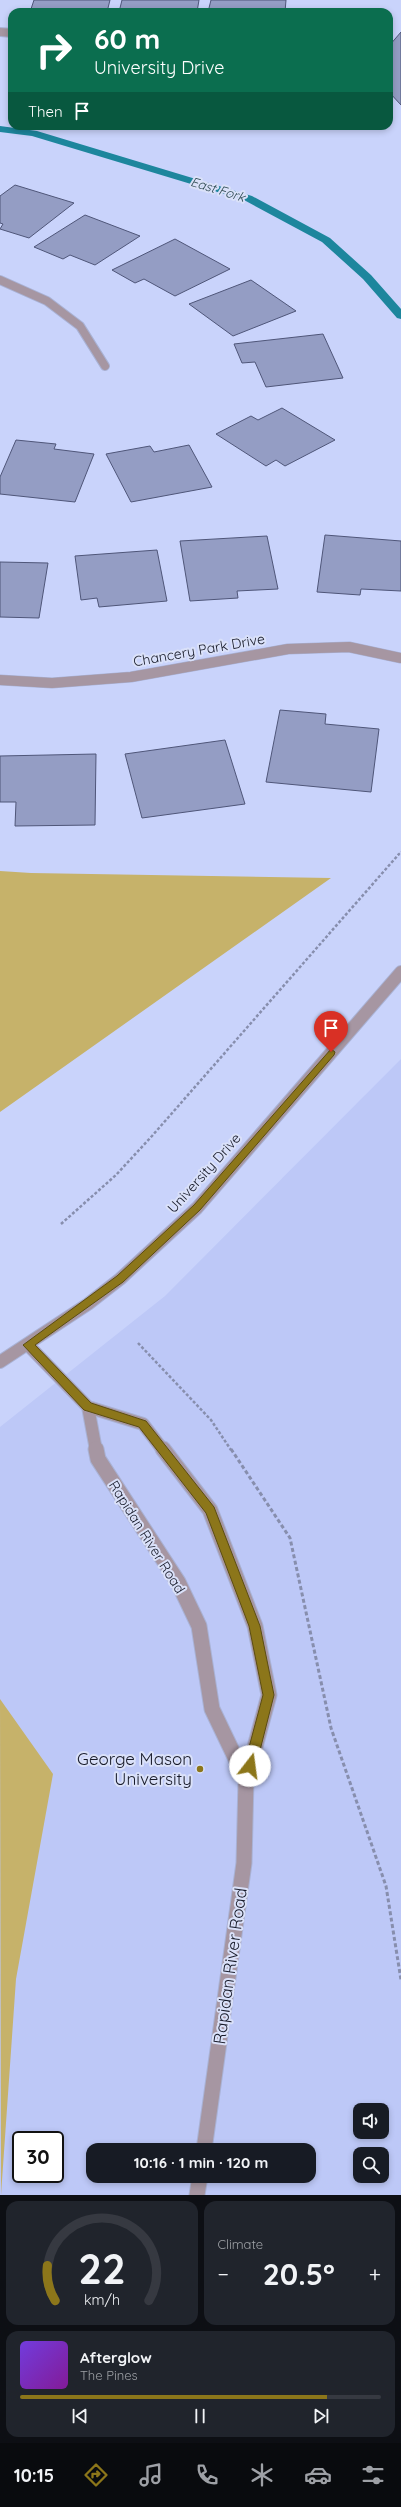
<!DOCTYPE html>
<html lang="en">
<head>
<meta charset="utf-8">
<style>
	body { margin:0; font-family:Quicksand,sans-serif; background:#20242c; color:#f1f3f6; height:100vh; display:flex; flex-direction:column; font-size:15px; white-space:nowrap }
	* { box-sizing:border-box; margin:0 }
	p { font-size:13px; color:#9ea1a6 }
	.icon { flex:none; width:22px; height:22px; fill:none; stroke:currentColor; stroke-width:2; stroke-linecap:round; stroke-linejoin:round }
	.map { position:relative; height:2195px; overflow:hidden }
	.sheet { display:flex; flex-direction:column; gap:6px; padding:6px; background:#0d0f14; flex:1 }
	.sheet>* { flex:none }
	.banner { position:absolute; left:8px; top:8px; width:385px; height:122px; border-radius:12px; box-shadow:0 2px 6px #0003; background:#0b6e4f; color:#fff; overflow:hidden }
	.controls { position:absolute; left:353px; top:2103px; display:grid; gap:8px }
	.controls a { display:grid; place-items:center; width:36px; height:36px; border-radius:8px; background:#171b24; box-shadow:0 2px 6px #0003; font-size:20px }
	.speed { position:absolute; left:12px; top:2131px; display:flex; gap:8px; font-size:20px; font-weight:700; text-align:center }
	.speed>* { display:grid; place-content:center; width:52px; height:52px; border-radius:50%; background:#171b24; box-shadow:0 2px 6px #0003; line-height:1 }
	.speed .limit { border:2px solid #111; border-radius:6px; background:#fff; color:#111 }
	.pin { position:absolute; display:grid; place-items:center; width:34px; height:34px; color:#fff; margin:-41px -17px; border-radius:50% 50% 50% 0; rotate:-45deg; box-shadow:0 0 4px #0007 }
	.pin .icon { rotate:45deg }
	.me { position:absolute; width:44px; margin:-22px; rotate:15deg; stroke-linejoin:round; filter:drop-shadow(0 0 3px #0008) }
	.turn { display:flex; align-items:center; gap:14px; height:84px; padding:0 20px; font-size:18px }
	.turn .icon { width:52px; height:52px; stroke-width:2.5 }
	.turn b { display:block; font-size:28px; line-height:34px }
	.then { display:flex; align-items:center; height:38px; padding:0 20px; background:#0003; gap:8px; font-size:15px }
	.big { font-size:30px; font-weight:800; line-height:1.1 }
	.sheet .card { flex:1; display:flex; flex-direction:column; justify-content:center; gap:6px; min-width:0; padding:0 14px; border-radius:12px; background:#20242c }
	.sheet .dial { align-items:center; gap:0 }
	.dial svg { height:104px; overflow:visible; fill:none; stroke:#363941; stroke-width:7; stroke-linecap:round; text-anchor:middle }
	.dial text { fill:#f1f3f6; stroke:none }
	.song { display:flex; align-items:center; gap:12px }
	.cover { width:48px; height:48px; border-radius:6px; background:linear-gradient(135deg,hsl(260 70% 55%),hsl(290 70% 35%)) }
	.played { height:4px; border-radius:2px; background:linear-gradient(90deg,#8c761a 85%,#363941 85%) }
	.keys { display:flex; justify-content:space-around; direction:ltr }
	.heat { display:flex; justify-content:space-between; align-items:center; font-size:22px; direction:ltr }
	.sheet .tiles { flex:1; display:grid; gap:6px; grid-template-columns:1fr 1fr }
	.card:last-child { grid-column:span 2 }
	.trip { position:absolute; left:86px; top:2143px; width:230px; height:40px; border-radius:12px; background:#171b24; box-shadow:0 2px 6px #0003; font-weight:800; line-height:40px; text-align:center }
	.dock { display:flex; height:64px; justify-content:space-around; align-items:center; background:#090b0e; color:#9ea1a6 }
	.dock .icon { width:28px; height:28px }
	.dock .on { color:#8c761a }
	.dock b { font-size:18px; color:#f1f3f6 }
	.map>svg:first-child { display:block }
	.built { fill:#bdc8f7; fill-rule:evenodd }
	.green { fill:#c6b26a }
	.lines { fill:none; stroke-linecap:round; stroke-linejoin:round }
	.stream { fill:#1d869d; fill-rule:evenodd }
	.building { fill:#949dc4; stroke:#4f5679 }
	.minor-far3-casing { stroke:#a9b2d5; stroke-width:10 }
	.minor-far2-casing { stroke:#a9b2d5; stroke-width:11 }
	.minor-far1-casing { stroke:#a9b2d5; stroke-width:14 }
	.minor-casing { stroke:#a9b2d5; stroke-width:17 }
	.path-far2 { stroke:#878ead; stroke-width:2; stroke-dasharray:2.5 1.5; stroke-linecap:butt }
	.path-far1 { stroke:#878ead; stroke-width:2.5; stroke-dasharray:3 2; stroke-linecap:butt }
	.path { stroke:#878ead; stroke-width:3; stroke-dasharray:4 2.5; stroke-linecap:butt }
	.minor-far3 { stroke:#a696a2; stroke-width:8 }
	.minor-far2 { stroke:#a696a2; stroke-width:10 }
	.minor-far1 { stroke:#a696a2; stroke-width:12 }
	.minor { stroke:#a696a2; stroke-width:15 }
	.route { fill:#8c761a; stroke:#5b4d11 }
	.poi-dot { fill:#8c761a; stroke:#dae1f9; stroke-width:1.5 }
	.labels { text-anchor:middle; stroke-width:4; stroke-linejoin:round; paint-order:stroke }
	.far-water-label { font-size:13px; font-style:italic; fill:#2e4a51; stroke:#dae1f9 }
	.street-label { font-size:14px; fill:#171a29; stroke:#dae1f9 }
	.near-poi-label { font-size:17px; fill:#171a29; stroke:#dae1f9; text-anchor:end }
	.near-street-label { font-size:17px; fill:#171a29; stroke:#dae1f9 }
</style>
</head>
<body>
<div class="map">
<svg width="401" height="2195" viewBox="0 0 401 2195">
	<rect width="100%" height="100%" fill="#c9d3fb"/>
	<!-- built -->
	<path class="built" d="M401 1059V2195H0V1427L165 1296ZM360 2110H382V2132H360ZM21 2140H55V2174H21ZM93 2150H309V2176H93ZM360 2154H382V2176H360Z"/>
	<!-- green -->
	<path class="green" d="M0 871 31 873 331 878 0 1112Z
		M0 1699 53 1774 16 1979 1 2195Z"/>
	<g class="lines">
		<!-- stream -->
		<path class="stream" d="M0 126 37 131 252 196 330 238 371 275 401 309V319L397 318 363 279 322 242 244 200 32 136 0 132Z"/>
	</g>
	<!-- building -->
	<path class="building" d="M34 0H110L107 12H30Z
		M122 0H199L197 12H119Z
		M211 0H286L285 12H208Z
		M401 32V105L389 92V46Z
		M15 185 74 203 29 238 0 229 3 224 0 223V196Z
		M85 215 140 236 95 265 70 255 63 259 34 247Z
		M175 239 230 269 175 296 144 279 135 283 112 270Z
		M251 280 296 311 233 336 189 304Z
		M323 334 343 378 266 387 255 362 242 363 234 344Z
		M282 408 335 440 285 466 276 460 266 466 216 434 251 416 258 420Z
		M16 440 56 444 54 449 94 454 75 502 0 494V477Z
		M189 445 212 487 131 502 106 454 150 446 154 452Z
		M325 535 401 541V591L361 589 360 595 317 592Z
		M267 536 278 589 237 591 238 598 190 601 180 541Z
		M157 550 167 601 99 607 97 598 81 600 75 556Z
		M0 562 48 563 39 618 0 617Z
		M280 710 326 714 325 724 379 729 371 792 266 782Z
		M225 740 245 804 142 818 125 754Z
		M96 754 95 825 15 826 16 802H0V756Z"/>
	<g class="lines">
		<!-- minor-far3 casing -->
		<g class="minor-far3-casing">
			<path id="minor-far3" d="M0 32 12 33
				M0 280 47 301 80 326 105 366"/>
		</g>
		<!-- minor-far2 casing -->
		<g class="minor-far2-casing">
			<path id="minor-far2" d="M0 680 52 683 131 677 288 649 349 647 401 658"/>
		</g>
		<!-- minor-far1 casing -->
		<g class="minor-far1-casing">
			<path id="minor-far1" d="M28 1345 88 1407 143 1424 163 1450
				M0 1362 88 1304 120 1279 197 1208 401 972
				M88 1407 96 1450"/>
		</g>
		<!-- minor casing -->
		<g class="minor-casing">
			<path id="minor" d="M96 1449 98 1459 178 1582 199 1626 212 1709 246 1780
				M163 1449 210 1510 255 1626 269 1695 246 1780 244 1863 204 2150
				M197 2195 200 2176"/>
		</g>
		<!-- path-far2 -->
		<path class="path-far2" d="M398 855 401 852"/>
		<!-- path-far1 -->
		<path class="path-far1" d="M61 1224 116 1175 152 1136 399 854
			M138 1343 211 1420 231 1450"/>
		<!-- path -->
		<path class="path" d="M231 1449 290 1538 331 1728 386 1886 401 1980"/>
		<!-- minor-far3 -->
		<use href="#minor-far3" class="minor-far3"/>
		<!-- minor-far2 -->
		<use href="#minor-far2" class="minor-far2"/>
		<!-- minor-far1 -->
		<use href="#minor-far1" class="minor-far1"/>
		<!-- minor -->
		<use href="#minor" class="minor"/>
	</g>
	<!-- route -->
	<path class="route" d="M331 1049 335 1052 334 1055 200 1210 123 1282 35 1345 91 1403 146 1421 214 1507 260 1626 274 1695 256 1766 250 1772 244 1766 263 1695 249 1626 206 1513 139 1427 84 1410 23 1345 117 1276 194 1205Z"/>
	<!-- markers -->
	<circle class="poi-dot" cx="200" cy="1769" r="4"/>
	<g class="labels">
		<!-- far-water labels -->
		<g class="far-water-label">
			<text transform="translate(218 189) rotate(17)" y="5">East Fork</text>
		</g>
		<!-- street labels -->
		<g class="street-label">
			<text transform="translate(199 650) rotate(-10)" y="5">Chancery Park Drive</text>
			<text transform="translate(204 1173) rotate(-48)" y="5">University Drive</text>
			<text transform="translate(147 1537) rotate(58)" y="5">Rapidan River Road</text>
		</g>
		<!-- near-poi labels -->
		<g class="near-poi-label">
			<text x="192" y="1765">George Mason<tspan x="192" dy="20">University</tspan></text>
		</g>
		<!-- near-street labels -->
		<g class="near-street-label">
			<text transform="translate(230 1966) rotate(-82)" y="6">Rapidan River Road</text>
		</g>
	</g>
</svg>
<div class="controls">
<a><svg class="icon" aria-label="sound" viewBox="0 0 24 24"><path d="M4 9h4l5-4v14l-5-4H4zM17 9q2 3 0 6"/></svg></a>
<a><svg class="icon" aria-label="search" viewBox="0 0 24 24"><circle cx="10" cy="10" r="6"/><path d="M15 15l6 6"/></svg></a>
</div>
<div class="speed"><div class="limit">30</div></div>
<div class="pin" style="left:331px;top:1052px;background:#d93025"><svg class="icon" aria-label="arrive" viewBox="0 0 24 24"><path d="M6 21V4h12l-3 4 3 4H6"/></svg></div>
<svg class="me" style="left:250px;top:1766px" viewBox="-20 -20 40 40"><circle r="19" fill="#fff"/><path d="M0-13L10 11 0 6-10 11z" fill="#8c761a"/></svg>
<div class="trip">10:16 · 1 min · 120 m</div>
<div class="banner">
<div class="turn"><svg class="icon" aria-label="right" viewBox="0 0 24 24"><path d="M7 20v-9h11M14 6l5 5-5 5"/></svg><div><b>60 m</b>University Drive</div></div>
<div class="then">Then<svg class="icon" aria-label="arrive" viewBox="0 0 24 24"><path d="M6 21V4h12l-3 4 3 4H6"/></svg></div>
</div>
</div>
<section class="sheet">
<div class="tiles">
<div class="card dial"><svg viewBox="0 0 100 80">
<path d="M14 69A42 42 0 1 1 86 69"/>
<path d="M14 69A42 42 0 0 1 8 42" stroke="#8c761a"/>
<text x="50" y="56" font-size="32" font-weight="700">22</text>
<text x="50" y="72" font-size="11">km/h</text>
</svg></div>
<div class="card"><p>Climate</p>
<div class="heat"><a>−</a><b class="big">20.5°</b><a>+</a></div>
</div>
<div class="card">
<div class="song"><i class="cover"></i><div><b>Afterglow</b><p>The Pines</p></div></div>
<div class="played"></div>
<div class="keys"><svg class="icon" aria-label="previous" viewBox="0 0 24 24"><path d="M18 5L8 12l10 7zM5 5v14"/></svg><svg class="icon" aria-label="pause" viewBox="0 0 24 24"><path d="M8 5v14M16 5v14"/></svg><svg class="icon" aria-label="next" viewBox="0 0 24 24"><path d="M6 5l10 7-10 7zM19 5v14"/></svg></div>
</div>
</div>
</section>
<nav class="dock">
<b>10:15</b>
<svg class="icon on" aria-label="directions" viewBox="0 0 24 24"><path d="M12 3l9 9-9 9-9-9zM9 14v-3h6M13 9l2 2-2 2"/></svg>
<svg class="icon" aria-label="music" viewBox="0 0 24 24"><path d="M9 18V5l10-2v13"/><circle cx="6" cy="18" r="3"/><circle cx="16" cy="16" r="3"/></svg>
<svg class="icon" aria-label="phone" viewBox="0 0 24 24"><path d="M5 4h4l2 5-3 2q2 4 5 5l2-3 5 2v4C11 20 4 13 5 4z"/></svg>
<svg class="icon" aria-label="climate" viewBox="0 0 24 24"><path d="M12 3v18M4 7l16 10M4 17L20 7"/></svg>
<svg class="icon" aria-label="car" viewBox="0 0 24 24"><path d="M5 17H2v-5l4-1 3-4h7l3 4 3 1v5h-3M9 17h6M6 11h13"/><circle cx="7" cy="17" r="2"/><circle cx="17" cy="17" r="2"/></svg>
<svg class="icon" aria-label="filters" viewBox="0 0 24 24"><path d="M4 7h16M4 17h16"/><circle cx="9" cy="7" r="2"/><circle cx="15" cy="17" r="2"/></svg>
</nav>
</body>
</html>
